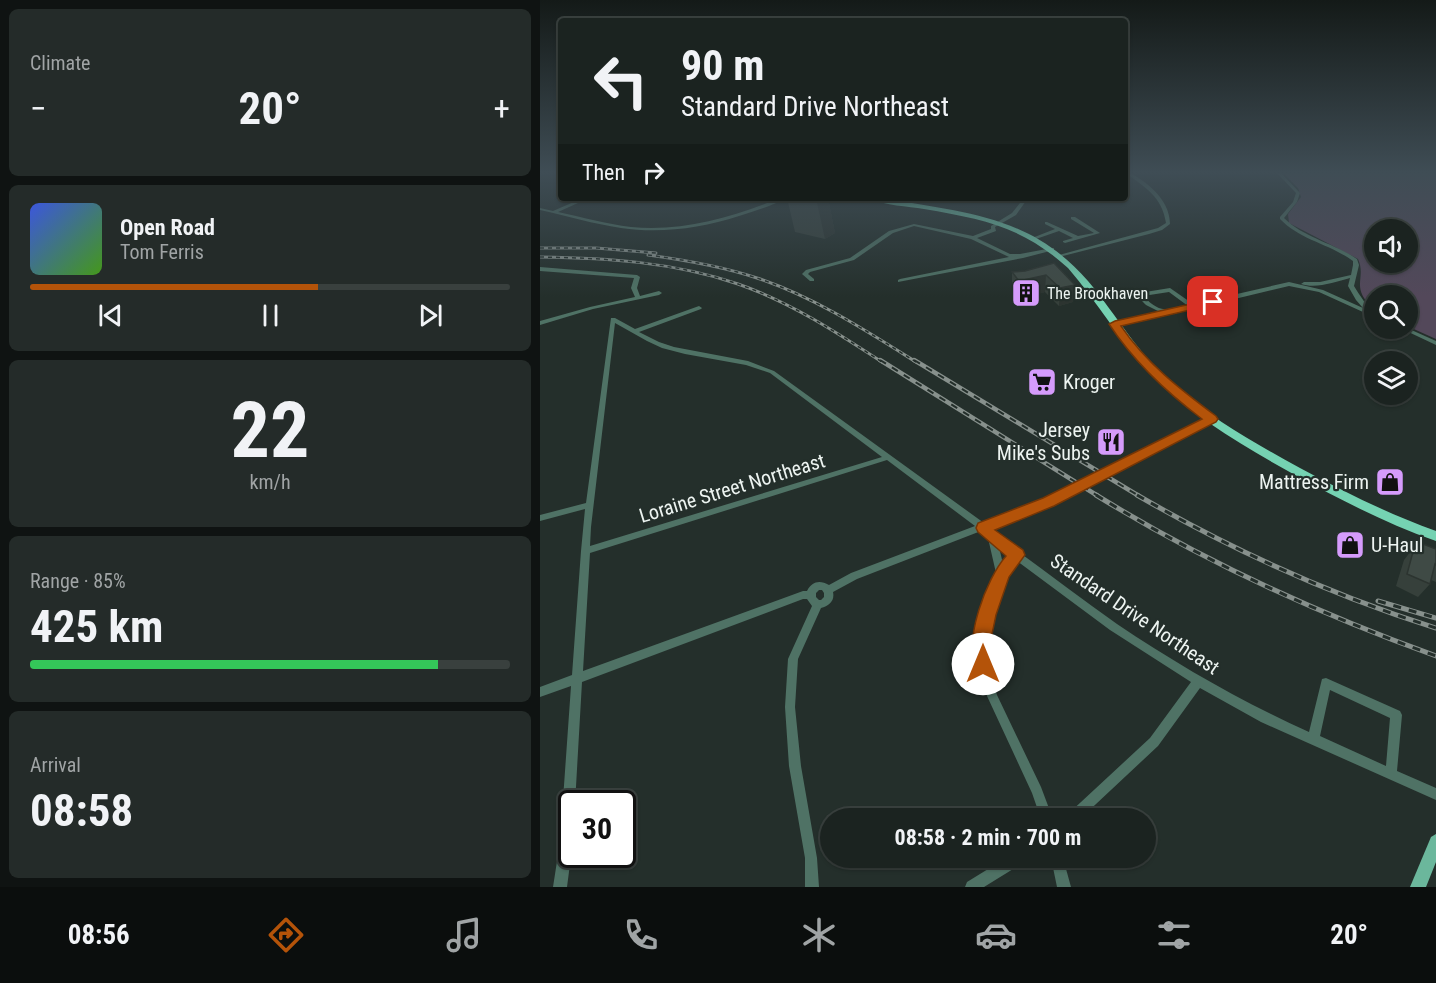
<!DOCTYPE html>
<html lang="en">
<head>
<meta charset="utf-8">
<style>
	body { margin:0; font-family:"Roboto Condensed",sans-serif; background:#242b29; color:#f1f3f6; height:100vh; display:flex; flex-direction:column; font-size:22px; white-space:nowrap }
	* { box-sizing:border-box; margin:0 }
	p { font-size:20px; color:#a0a4a5 }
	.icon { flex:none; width:33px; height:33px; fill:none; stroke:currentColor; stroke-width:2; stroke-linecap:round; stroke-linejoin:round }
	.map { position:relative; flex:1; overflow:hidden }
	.panel { display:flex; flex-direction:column; gap:9px; padding:9px; background:#0f1312; width:540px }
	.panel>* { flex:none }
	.banner { position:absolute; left:18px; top:18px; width:570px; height:183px; border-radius:6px; box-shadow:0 2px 4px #0004,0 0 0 2px #39403e; background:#1b2320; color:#f1f3f6; overflow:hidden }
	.controls { position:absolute; left:824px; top:219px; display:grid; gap:12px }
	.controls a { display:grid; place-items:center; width:54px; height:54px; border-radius:50%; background:#1b2320; box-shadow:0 2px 4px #0004,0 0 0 2px #39403e; font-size:30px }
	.speed { position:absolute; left:18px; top:790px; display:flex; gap:12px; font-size:30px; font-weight:700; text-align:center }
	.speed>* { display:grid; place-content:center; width:78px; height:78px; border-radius:50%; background:#1b2320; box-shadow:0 2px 4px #0004,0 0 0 2px #39403e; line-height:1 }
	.speed .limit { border:3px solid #111; border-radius:9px; background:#fff; color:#111 }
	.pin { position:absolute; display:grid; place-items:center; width:51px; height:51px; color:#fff; margin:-26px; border-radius:12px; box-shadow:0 3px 9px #0006 }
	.me { position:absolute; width:66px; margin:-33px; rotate:0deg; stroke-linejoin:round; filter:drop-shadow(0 0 4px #0008) }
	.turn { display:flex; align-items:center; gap:21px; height:126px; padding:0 24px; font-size:27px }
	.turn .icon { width:78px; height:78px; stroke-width:2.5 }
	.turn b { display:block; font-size:42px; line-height:51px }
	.then { display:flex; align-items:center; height:57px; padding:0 24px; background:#0003; gap:12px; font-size:22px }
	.big { font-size:45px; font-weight:700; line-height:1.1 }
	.panel .widget { flex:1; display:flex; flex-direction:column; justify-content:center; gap:9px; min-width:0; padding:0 21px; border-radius:9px; background:#242b29 }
	.panel .dial { align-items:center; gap:0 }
	.dial b { font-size:78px; line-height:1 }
	.song { display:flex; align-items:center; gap:18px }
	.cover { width:72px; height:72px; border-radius:9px; background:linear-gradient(135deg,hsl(230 70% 55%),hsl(100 70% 35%)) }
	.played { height:6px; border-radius:3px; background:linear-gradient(90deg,#b45309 60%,#39403e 60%) }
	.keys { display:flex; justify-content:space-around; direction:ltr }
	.heat { display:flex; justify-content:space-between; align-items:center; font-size:33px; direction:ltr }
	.charge { height:9px; border-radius:4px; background:linear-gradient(90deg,#34c759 85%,#39403e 0) }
	.trip { position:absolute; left:280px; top:808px; width:336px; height:60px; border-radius:30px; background:#1b2320; box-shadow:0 2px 4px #0004,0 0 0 2px #39403e; font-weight:700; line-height:60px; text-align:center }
	.tabs { display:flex; height:96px; justify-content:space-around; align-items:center; background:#0b0e0d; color:#a0a4a5 }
	.tabs .icon { width:42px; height:42px }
	.tabs .on { color:#b45309 }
	.tabs b { font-size:27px; color:#f1f3f6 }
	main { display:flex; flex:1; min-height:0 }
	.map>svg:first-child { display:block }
	.green { fill:#53485a; fill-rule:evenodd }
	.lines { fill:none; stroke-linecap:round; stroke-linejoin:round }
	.minor { fill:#4f7265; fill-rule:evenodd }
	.major { fill:#6bb79c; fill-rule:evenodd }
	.highway { fill:#75d2b2; fill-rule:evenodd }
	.rail-far2-casing { stroke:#87908c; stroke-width:3 }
	.rail-far1-casing { stroke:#87908c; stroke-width:4.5 }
	.rail-casing { stroke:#87908c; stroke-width:5 }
	.rail-far2 { stroke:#242f2b; stroke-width:1.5; stroke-dasharray:4; stroke-linecap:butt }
	.rail-far1 { stroke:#242f2b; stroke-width:2; stroke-dasharray:7; stroke-linecap:butt }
	.rail { stroke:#242f2b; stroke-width:3; stroke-dasharray:8; stroke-linecap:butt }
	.wall { fill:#36403b }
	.shaded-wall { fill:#2c3430 }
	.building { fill:#3f4a45; stroke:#2c3430; stroke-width:1.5 }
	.route { fill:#b45309; stroke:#753606; stroke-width:1.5 }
	.labels { text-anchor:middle; stroke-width:4.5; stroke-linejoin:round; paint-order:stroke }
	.far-poi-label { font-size:16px; fill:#edf4f1; stroke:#242f2b; text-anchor:start }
	.poi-label { font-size:20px; fill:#edf4f1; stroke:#242f2b; text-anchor:start }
	.street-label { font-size:20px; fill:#edf4f1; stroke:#242f2b }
</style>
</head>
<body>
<main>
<section class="panel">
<div class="widget"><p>Climate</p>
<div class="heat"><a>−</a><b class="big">20°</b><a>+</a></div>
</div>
<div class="widget">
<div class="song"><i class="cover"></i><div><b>Open Road</b><p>Tom Ferris</p></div></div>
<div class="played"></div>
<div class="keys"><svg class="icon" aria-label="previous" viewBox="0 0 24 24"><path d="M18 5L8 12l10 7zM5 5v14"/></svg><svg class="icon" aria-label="pause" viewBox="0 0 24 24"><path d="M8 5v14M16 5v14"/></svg><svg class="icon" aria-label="next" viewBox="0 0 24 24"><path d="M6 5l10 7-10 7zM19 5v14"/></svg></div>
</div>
<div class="widget dial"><b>22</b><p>km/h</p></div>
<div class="widget"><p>Range · 85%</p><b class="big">425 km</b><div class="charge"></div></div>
<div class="widget"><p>Arrival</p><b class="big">08:58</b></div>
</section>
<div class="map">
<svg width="896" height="887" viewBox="0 0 896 887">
	<rect width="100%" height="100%" fill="#242f2b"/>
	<!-- green -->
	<path class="green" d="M743 173H896V339L867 326V296H834V309C809 287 827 279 818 259L749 223 748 214 761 197 758 188ZM834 230H867V262H834Z"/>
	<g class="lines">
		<!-- minor -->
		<path class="minor" d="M586 173C593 173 597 177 603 181 617 191 630 206 630 224L622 230 609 234 519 257V255L618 228 626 223C622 196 605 188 586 173Z
			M737 173H741L760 193 757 202 744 218C764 238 794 243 817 259L819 265 814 286C820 296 827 306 834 313V317L779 292 749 286 653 309 573 325V323L620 312 606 305 596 295 599 293 630 288 653 304 749 282 783 290 823 308 816 300 808 286 810 278C795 282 776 289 761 284L764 282H780L811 275 813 265V261C790 244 760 240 740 219V217L753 202 756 193ZM629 292 648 306C626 311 620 313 603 296Z
			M43 198H49L18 212C42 217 66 224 91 227 143 232 192 217 240 198H246C232 206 215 211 199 216 161 228 121 234 81 228 54 224 27 216 0 210V208L13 211Z
			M484 198H488L476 215 455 227 456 231 437 238 470 254H480L512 248H514V250L483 258 358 282V280L360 279 469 257 431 239 374 226 353 233 314 260 270 272 268 274 274 279V281H270L262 274 266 270 310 258 349 231 374 224 433 236 451 229V226L472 213Z
			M531 217H535L560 233 525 243 523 242V241L533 238 519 231 496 239 492 238 515 229 505 224V222H507L538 236 554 233 531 219Z
			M0 267 97 275 100 277 97 288 100 296 119 291 122 293 119 295 53 309 0 325V321L50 307 95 297 91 288 94 278 0 271Z
			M159 306 162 308 161 309 99 332 119 342 134 347 208 361 234 371 444 523 505 500 669 417H675L676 419 675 421 511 504 449 528 455 535C496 564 536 595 577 624 638 665 702 702 769 732L781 683 782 679 786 678 860 711 862 715 857 771 896 788V800L721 722 660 688 618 746 540 819H525L527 815 610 738 651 682 570 630 477 561 465 575 452 615 446 639 448 664 457 695 501 787 513 819H501L492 793 447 696 438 664 436 639 442 615 456 573 448 538 441 531 317 579 293 592C295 601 289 606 281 608L258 659 255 707 261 766 277 858 279 887H265V858L249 766 245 707 248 659 272 606 267 599H263L42 682 35 804H32V849L27 887H13L20 842 31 686 0 697V687L32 675 41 551 45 509 0 521V515L46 503 71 318H75L95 329ZM75 323 107 341 122 348 145 354 206 365 230 373 342 457 50 546 51 527ZM347 460 435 526 311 573 289 585C280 580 272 581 267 591H263L43 671 50 553ZM459 547 471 556 463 564ZM279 590H282L284 593V597L281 600H279L276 597V593ZM790 690 850 718 846 766 780 736Z
			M860 328H867L896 341V345Z
			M466 858H484L483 863 444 887H425L427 882Z
			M511 858H523L531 887H517Z"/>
		<!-- major -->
		<path class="major" d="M896 834V862L886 887H870L891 837Z"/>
		<!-- highway -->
		<path class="highway" d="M330 198H343C423 213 490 214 548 281 577 316 600 356 634 386 672 419 716 444 760 468 804 492 849 514 896 531V541C847 524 801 500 755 475 705 447 654 418 613 376 581 343 558 303 528 268 483 227 443 219 384 209 368 206 345 206 330 198Z"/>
		<!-- rail-far2 casing -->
		<g class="rail-far2-casing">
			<path id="rail-far2" d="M0 248H56L116 253
				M108 255C145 260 181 266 217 278 274 297 325 330 376 362
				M0 257C67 258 134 262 198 284 250 302 296 332 342 362"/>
		</g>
		<!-- rail-far1 casing -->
		<g class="rail-far1-casing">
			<path id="rail-far1" d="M340 360 558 496
				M374 360 599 496"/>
		</g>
		<!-- rail casing -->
		<g class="rail-casing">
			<path id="rail" d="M556 495C663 561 777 613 896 656
				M597 495C692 550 791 595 896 628
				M838 601 896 618"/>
		</g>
		<!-- rail-far2 -->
		<use href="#rail-far2" class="rail-far2"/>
		<!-- rail-far1 -->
		<use href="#rail-far1" class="rail-far1"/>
		<!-- rail -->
		<use href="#rail" class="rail"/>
	</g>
	<!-- wall -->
	<path class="wall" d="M247 198H288L295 233 285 239 255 232Z
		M514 263 535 285 533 302 519 306 505 292 478 299 472 290V272L485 271Z
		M878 542 896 549V582L891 580 890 584 878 597 856 586 864 560Z"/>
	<!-- shaded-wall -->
	<path class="shaded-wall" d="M276 198H288L295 233 285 239Z
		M506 275 505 292 478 299 479 281Z
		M535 285 533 302 519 306 520 288Z"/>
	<!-- building -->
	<path class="building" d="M514 263 535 285 520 288 506 275 479 281 472 272 485 271Z
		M878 542 896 549V565L895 564 890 584 867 574 874 548H876Z"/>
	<!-- sky -->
	<linearGradient id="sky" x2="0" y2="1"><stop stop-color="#141a18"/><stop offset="0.58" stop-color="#3f4d55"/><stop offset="1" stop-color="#3f4d55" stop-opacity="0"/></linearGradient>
	<rect width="896" height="297" fill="url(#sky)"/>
	<!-- route -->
	<path class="route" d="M673 299H676V304L581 326C606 363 641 390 676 416L678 419 676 422 514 506 455 530 483 550 485 555 469 577 456 615 451 639 452 664 449 670 443 673 436 670C423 641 446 579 466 556L438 532 436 528 438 523 503 498 662 419C626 392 594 362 569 324L575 321Z"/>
	<!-- icons -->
	<defs>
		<g id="building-square" transform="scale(1.5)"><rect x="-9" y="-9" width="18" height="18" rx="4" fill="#d59bfb" stroke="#242f2b"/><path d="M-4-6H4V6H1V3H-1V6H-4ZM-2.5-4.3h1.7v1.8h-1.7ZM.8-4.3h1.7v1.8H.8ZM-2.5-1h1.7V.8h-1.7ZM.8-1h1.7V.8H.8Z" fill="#111"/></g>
		<g id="supermarket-square" transform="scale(1.5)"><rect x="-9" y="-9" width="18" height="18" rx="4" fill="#d59bfb" stroke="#242f2b"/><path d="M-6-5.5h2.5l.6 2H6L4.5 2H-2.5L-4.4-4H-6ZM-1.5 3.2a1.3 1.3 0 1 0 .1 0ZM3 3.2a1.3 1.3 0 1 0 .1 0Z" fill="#111"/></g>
		<g id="restaurant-square" transform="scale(1.5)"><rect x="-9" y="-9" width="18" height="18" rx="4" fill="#d59bfb" stroke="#242f2b"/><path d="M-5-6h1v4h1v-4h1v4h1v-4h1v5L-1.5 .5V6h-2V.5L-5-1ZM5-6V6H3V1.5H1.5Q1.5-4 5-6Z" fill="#111"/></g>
		<g id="shop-square" transform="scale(1.5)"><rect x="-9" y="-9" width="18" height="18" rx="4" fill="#d59bfb" stroke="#242f2b"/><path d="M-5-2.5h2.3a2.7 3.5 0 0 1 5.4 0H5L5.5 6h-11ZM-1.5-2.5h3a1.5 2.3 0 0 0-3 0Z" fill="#111"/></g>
	</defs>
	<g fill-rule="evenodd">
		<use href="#building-square" x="486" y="293"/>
		<use href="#supermarket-square" x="502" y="382"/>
		<use href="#restaurant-square" x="571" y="442"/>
		<use href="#shop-square" x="850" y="482"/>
		<use href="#shop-square" x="810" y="545"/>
	</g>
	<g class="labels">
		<!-- far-poi labels -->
		<g class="far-poi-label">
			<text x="507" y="299">The Brookhaven</text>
		</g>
		<!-- poi labels -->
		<g class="poi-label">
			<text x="523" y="389">Kroger</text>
			<text x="550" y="437" text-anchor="end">Jersey<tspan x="550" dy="23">Mike's Subs</tspan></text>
			<text x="829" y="489" text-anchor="end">Mattress Firm</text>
			<text x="831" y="552">U-Haul</text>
		</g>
		<!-- street labels -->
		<g class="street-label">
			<text transform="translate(192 488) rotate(-17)" y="7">Loraine Street Northeast</text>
			<text transform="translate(595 614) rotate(34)" y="7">Standard Drive Northeast</text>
		</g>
	</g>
</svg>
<div class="controls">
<a><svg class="icon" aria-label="sound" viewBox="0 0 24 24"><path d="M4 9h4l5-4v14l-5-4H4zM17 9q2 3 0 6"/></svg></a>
<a><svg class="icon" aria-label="search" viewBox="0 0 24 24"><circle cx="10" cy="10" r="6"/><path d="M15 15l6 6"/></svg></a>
<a><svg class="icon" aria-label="layers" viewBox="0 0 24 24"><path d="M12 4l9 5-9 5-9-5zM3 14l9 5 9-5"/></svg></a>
</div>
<div class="speed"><div class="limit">30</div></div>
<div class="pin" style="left:673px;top:302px;background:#d93025"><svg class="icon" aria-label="arrive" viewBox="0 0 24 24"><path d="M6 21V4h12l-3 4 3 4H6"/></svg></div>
<svg class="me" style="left:443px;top:664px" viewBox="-20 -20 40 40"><circle r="19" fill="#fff"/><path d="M0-13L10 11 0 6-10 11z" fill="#b45309"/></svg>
<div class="trip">08:58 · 2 min · 700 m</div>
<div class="banner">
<div class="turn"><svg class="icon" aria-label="left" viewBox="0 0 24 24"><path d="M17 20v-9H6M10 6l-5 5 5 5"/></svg><div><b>90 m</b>Standard Drive Northeast</div></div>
<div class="then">Then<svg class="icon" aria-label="right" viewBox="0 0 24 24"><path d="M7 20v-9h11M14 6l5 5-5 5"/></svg></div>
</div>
</div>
</main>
<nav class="tabs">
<b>08:56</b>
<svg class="icon on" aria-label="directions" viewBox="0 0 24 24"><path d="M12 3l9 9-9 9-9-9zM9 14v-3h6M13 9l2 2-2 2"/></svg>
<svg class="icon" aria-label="music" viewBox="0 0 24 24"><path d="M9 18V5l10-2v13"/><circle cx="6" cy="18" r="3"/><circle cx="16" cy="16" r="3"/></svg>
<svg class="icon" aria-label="phone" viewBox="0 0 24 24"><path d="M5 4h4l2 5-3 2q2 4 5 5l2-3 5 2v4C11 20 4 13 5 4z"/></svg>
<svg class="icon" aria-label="climate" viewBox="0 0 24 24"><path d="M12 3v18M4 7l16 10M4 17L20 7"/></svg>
<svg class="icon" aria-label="car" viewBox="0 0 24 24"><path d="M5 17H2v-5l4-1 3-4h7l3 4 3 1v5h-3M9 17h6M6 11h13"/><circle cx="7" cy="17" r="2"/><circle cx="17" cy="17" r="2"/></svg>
<svg class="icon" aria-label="filters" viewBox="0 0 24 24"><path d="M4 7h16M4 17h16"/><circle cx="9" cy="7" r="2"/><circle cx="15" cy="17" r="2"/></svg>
<b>20°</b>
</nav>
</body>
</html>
